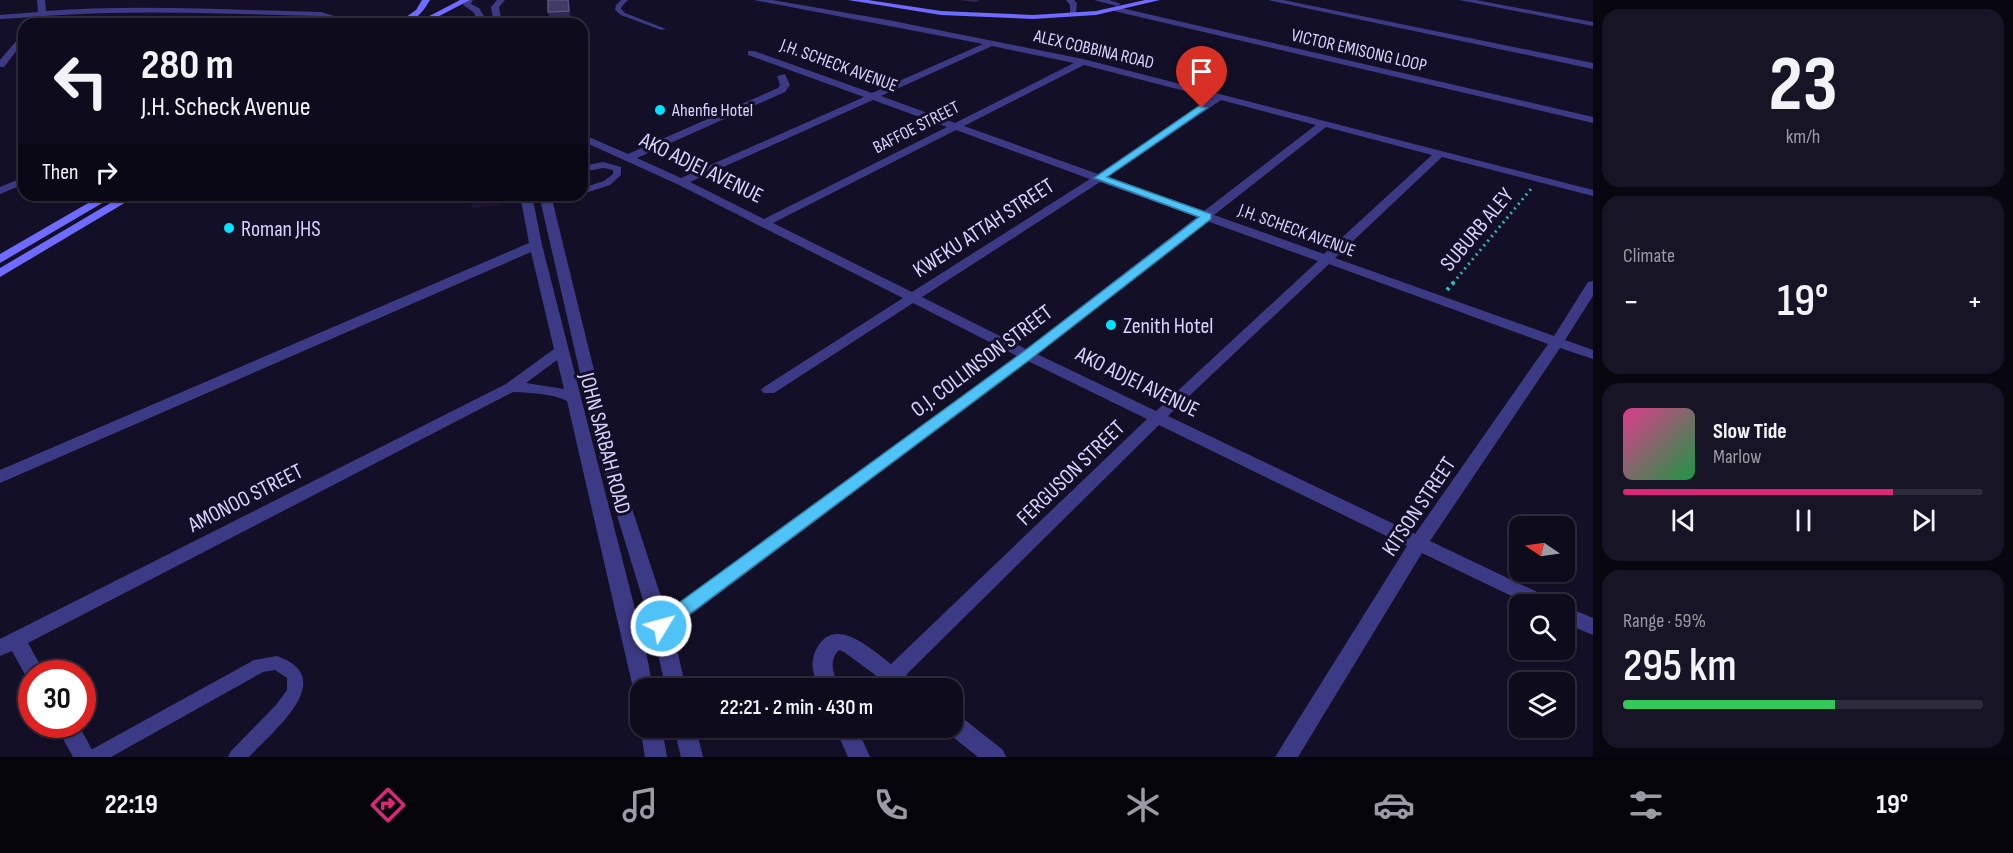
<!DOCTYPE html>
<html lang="en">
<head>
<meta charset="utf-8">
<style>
	body { margin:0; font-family:"Sofia Sans Condensed",sans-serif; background:#171425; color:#f1f3f6; height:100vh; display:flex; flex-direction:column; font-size:22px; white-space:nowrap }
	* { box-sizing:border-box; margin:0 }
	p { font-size:20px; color:#9b9ba3 }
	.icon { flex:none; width:33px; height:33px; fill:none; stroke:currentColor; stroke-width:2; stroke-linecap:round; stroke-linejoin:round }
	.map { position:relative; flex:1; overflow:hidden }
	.panel { display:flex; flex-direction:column; gap:9px; padding:9px; background:#08060f; width:420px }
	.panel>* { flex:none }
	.guide { position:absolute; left:18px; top:18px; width:570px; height:183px; border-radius:18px; box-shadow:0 2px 4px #0004,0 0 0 2px #2e2b3b; background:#0e0b1c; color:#f1f3f6; overflow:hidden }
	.needle { width:39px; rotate:283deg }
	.tools { position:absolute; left:1509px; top:516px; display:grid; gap:12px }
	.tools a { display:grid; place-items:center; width:66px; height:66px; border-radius:12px; background:#0e0b1c; box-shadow:0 2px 4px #0004,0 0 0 2px #2e2b3b; font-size:30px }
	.speed { position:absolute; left:18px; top:660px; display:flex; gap:12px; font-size:30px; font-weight:700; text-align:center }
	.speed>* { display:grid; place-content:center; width:78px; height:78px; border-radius:50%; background:#0e0b1c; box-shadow:0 2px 4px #0004,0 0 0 2px #2e2b3b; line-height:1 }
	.speed .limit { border:9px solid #d22; background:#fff; color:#111 }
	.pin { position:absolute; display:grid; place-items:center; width:51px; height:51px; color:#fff; margin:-62px -26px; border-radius:50% 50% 50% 0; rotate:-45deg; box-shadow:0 0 6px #0007 }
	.pin .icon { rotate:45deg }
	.me { position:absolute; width:66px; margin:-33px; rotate:53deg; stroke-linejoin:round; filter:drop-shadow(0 0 4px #0008) }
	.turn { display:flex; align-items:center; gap:21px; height:126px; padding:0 24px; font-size:27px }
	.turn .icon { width:78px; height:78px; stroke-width:2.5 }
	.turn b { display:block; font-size:42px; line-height:51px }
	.then { display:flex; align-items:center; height:57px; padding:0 24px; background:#0003; gap:12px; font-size:22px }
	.big { font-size:45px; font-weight:600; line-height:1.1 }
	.panel .card { flex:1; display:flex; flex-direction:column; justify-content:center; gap:9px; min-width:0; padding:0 21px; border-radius:18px; background:#171425 }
	.panel .dial { align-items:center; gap:0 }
	.dial b { font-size:78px; line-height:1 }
	.song { display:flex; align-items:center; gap:18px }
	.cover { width:72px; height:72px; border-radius:9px; background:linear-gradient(135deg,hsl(330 70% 55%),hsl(140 70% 35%)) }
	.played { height:6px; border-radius:3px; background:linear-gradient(90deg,#db2777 75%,#2e2b3b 75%) }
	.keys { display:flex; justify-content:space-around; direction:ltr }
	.heat { display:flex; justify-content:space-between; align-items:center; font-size:33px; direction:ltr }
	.charge { height:9px; border-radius:4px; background:linear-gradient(90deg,#34c759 59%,#2e2b3b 0) }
	.trip { position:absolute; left:630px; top:678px; width:333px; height:60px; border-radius:18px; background:#0e0b1c; box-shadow:0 2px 4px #0004,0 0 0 2px #2e2b3b; font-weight:600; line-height:60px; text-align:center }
	.dock { display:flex; height:96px; justify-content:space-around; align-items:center; background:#06040b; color:#9b9ba3 }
	.dock .icon { width:42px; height:42px }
	.dock .active { color:#db2777 }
	.dock b { font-size:27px; color:#f1f3f6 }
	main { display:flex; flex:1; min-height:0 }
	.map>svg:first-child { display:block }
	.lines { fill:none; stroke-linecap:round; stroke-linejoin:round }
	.path-far1 { stroke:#2fb8b0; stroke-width:3; stroke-dasharray:2 4; stroke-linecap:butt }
	.path { stroke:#2fb8b0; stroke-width:4; stroke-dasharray:3 4.5; stroke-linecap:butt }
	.lane { fill:#3d3a85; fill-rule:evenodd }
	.street { fill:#3d3a85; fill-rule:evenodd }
	.secondary { fill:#6f6bff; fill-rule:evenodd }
	.wall { fill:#312854 }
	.shaded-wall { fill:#1d163a }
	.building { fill:#433a66; stroke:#5a527e; stroke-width:1.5 }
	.route { fill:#4fc3f7; stroke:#337fa1; stroke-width:1.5 }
	.poi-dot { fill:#00e5ff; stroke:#130f26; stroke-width:2 }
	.labels { text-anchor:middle; stroke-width:6; stroke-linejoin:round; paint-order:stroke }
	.far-street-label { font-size:18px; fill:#d9d4ff; stroke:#130f26 }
	.far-poi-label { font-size:18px; fill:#d9d4ff; stroke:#130f26; text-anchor:start }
	.street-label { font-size:22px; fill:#d9d4ff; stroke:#130f26 }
	.poi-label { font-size:22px; fill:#d9d4ff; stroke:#130f26; text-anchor:start }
</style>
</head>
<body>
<main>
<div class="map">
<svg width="1593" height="757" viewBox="0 0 1593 757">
	<rect width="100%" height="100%" fill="#130f26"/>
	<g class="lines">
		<!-- path-far1 -->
		<path class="path-far1" d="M1453 283 1531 189"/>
		<!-- path -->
		<path class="path" d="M1447 290 1454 282"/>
		<!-- lane -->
		<path class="lane" d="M621 0H628L622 6 621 9 625 13 666 29 661 30 621 15 615 10 616 5Z
			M603 162 621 167V175L610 185 582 194V188L604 181 613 174V170L603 168 582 172V166Z
			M561 195H575L546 206 541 203Z
			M277 656C340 678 273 731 249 757H228L231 751 276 705 287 690V678L275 670 263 672 111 757H86L89 751 254 660Z"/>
		<!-- street -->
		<path class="street" d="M37 0H45L46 11C137 4 230 10 321 12L341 18 340 24H332L333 19 321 16C229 14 136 9 44 16L37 24H29L35 17 0 19V15L38 12Z
			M465 0H473L471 4 479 8 489 24H481L473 12 463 5Z
			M497 0H505L499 7 502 24H494L491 7Z
			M754 0H772L888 20 1083 59 1593 190V196L1442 157 1335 258 1554 336 1588 282 1593 281V296L1565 340 1593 350V359L1560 348 1430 541 1552 599 1554 604H1528L1422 553 1298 757H1275L1407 546 1159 425 906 675 915 682 918 688H893L844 652 839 650C827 662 835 675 839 688H819C813 674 809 662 817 648 835 615 871 649 891 664L1147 419 1028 361 672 629 686 688H666L651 626 600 460 539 195H551L616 460 666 612 1017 356 913 303 774 393H764L761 390 764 387 903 298 677 184 582 141V134L628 154 778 88 780 85 777 76 785 74 790 85 785 92 637 158 681 178 864 97 748 55V51H754L872 93 983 44ZM992 46 1074 63 955 123 881 96ZM1084 65 1212 98 1098 174 964 126ZM873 100 947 127 764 219 690 182ZM1221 100 1316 125 1204 211 1108 177ZM1326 127 1432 155 1324 254 1214 215ZM956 130 1090 179 912 292 773 223ZM1100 182 1197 217 1026 349 922 297ZM1207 221 1318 261 1156 411 1037 354ZM1329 264 1548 344 1415 534 1168 416Z
			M1066 0H1074L1077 3 1076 13H1070V5Z
			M1094 0H1109L1121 4 1117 6Z
			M1268 0H1283L1593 63V69Z
			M1459 0H1476L1593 22V26Z
			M1117 7 1593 117V123L1114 11 1113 9Z
			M24 32V41L4 67H0V60Z
			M24 177V184L0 194V187Z
			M520 195H532L542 245 646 652 653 688H640V696L636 694 633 688 567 401C550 393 532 393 513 392L28 643 45 674H32V681L28 680 12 651 0 656V639L506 384 554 349 531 252 0 483V470L529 243ZM557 360 564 389 526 383Z
			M1564 606 1593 618V635L1564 623Z
			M952 714 960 716 1003 750 1006 757H978L944 730 943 728H952Z
			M55 724H78L96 757H73Z
			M640 727 662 728 667 757H645Z
			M674 728H696L703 757H681Z
			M835 728H857L870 757H848Z"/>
		<!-- secondary -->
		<path class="secondary" d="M422 0H430C422 14 413 24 396 24L416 10Z
			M460 0H470L424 24H414Z
			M848 0H868L941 11 1033 15 1096 11 1145 0H1160L1096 15 1033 19 941 15Z
			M102 195H116L0 263V254Z
			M124 195H138L0 277V268Z"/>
	</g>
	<!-- wall -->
	<path class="wall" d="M569 0 571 24H550L548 12Z
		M960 0H979L976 2Z
		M394 195H445L437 203 396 199Z"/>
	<!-- shaded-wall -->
	<path class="shaded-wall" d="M568 0H569L571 24 569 11Z
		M435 195H445L437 203Z
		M469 195H498L499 205 472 208Z"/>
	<!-- building -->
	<path class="building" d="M548 0H568L569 11 548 12Z"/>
	<!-- route -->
	<path class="route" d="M1199 106 1207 108 1107 177 1211 214V219L1032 358 667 631 661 633 654 631 652 626 654 621 1023 352 1199 217 1094 178Z"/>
	<!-- markers -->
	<g class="poi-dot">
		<circle cx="660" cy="110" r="6"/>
		<circle cx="229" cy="228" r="6"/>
		<circle cx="1111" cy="325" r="6"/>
	</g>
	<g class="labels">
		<!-- far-street labels -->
		<g class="far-street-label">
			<text transform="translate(1094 49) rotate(13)" y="6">ALEX COBBINA ROAD</text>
			<text transform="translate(1359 50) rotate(13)" y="6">VICTOR EMISONG LOOP</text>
			<text transform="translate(839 65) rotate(20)" y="6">J.H. SCHECK AVENUE</text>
			<text transform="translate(916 127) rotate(-27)" y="6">BAFFOE STREET</text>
			<text transform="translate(1297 230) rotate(20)" y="6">J.H. SCHECK AVENUE</text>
		</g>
		<!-- far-poi labels -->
		<g class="far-poi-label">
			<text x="672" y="116">Ahenfie Hotel</text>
		</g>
		<!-- street labels -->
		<g class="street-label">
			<text transform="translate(702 167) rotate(26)" y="8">AKO ADJEI AVENUE</text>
			<text transform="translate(983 227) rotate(-33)" y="8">KWEKU ATTAH STREET</text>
			<text transform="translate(1476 229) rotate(-50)" y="8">SUBURB ALEY</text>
			<text transform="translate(981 360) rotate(-37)" y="8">O.J. COLLINSON STREET</text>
			<text transform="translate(1138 381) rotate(26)" y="8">AKO ADJEI AVENUE</text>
			<text transform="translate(606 443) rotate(75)" y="8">JOHN SARBAH ROAD</text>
			<text transform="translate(1070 472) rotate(-44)" y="8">FERGUSON STREET</text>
			<text transform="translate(245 497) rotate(-27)" y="8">AMONOO STREET</text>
			<text transform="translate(1418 506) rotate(-56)" y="8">KITSON STREET</text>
		</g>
		<!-- poi labels -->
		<g class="poi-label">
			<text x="241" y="236">Roman JHS</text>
			<text x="1123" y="333">Zenith Hotel</text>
		</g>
	</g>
</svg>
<div class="tools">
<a><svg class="needle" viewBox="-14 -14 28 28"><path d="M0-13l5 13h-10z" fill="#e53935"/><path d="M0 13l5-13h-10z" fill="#9b9ba3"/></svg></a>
<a><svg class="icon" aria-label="search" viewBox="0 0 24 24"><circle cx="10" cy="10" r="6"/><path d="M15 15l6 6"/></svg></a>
<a><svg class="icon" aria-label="layers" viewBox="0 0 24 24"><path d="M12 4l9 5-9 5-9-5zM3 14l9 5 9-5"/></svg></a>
</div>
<div class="speed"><div class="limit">30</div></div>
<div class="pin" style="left:1202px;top:108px;background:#d93025"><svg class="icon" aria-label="arrive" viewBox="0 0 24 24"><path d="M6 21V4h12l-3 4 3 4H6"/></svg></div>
<svg class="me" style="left:661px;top:626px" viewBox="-20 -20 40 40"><circle r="17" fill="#4fc3f7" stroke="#fff" stroke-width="3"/><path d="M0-11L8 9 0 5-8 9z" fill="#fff"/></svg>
<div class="trip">22:21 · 2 min · 430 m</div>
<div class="guide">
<div class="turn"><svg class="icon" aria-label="left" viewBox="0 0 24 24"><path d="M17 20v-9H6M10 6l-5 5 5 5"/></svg><div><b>280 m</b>J.H. Scheck Avenue</div></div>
<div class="then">Then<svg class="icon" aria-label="right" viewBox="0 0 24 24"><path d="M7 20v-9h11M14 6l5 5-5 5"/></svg></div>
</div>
</div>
<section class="panel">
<div class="card dial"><b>23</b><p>km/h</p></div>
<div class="card"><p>Climate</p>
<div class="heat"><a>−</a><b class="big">19°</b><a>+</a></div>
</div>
<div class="card">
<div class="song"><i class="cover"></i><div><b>Slow Tide</b><p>Marlow</p></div></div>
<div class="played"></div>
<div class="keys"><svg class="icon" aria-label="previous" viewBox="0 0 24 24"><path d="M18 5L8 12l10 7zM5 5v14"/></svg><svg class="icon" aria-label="pause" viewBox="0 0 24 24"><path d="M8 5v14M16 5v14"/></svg><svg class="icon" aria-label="next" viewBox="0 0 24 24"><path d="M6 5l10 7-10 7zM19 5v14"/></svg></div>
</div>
<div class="card"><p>Range · 59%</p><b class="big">295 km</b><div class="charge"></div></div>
</section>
</main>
<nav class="dock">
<b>22:19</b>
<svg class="icon active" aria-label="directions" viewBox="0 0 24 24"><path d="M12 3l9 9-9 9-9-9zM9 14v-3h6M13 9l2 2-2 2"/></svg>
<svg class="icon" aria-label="music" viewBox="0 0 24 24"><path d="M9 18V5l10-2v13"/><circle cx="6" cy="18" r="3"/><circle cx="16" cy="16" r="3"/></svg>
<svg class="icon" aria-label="phone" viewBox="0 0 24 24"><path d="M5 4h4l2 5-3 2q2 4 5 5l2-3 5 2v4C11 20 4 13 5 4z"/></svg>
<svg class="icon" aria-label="climate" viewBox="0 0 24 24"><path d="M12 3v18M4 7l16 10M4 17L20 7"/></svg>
<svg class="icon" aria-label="car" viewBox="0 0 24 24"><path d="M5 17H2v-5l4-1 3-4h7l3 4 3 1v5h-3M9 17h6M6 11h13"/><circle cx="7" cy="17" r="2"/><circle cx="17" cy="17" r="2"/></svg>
<svg class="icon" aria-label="filters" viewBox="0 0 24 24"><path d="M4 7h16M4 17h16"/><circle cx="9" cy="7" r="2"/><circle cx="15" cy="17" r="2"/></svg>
<b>19°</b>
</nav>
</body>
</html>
